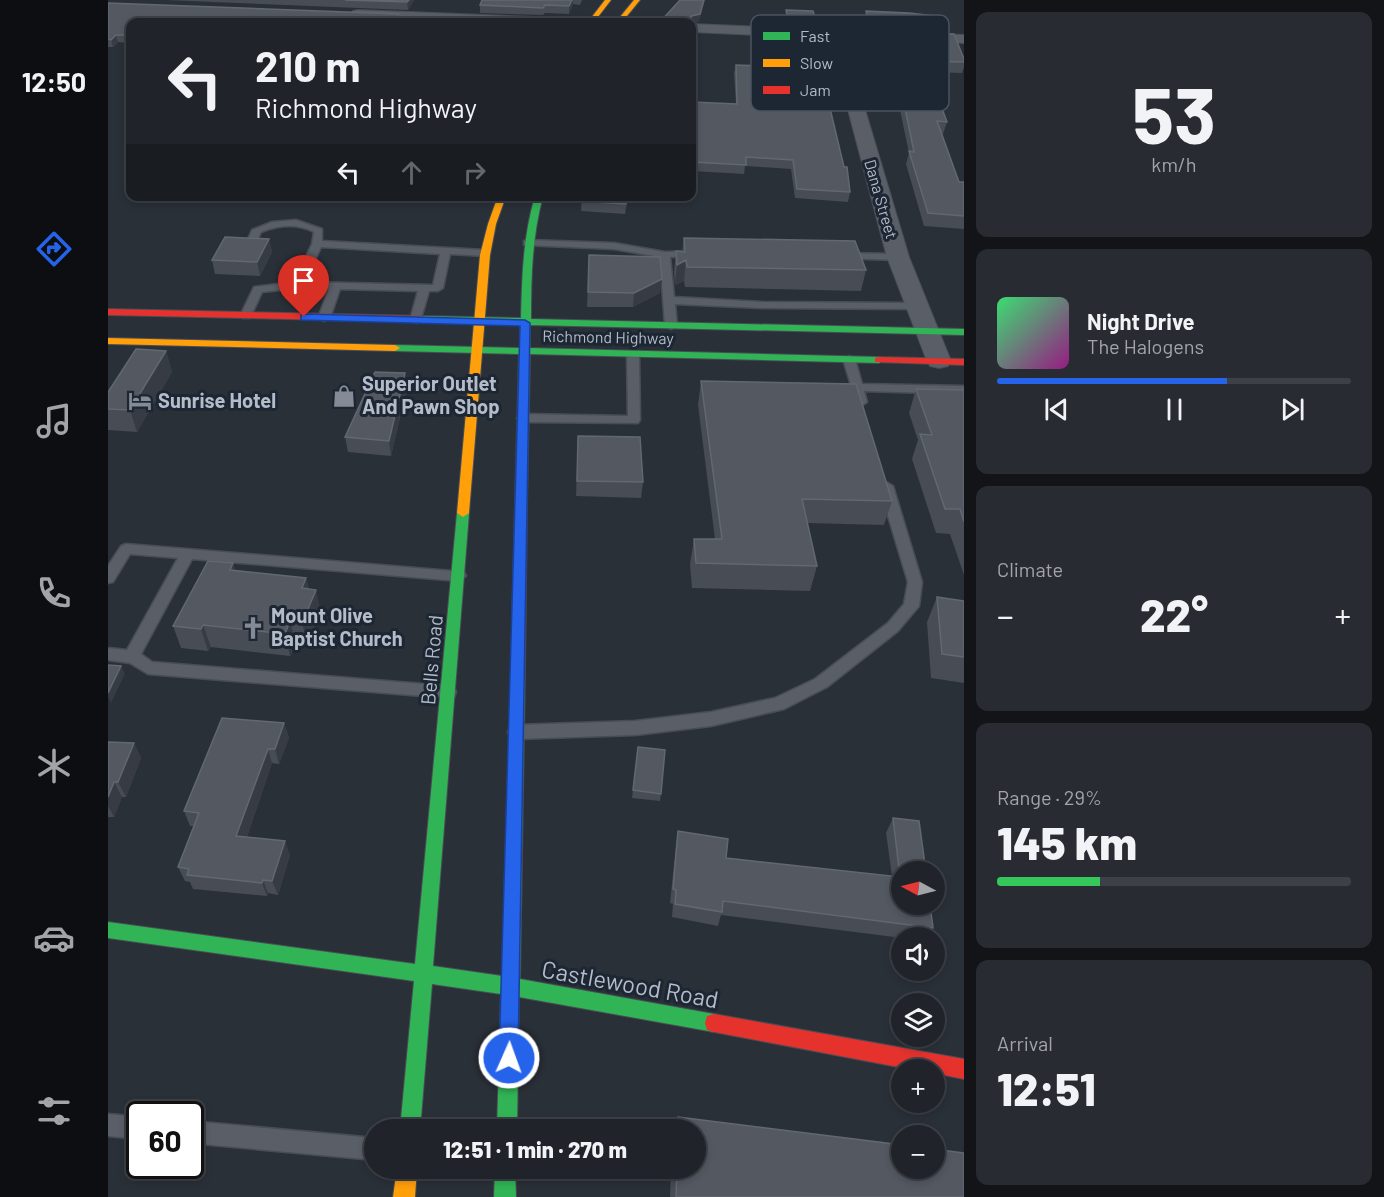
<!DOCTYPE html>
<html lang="en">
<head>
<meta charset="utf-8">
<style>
	body { margin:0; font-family:Barlow,sans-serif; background:#282c32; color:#f1f3f6; height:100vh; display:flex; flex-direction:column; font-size:22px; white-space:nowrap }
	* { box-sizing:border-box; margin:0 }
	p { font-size:20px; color:#a2a4a8 }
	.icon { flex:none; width:33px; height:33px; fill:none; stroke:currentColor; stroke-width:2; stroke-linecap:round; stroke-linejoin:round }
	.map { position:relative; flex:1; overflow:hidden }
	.details { display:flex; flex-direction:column; gap:12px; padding:12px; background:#121417; width:420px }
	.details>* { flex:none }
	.top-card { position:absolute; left:18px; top:18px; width:570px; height:183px; border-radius:12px; box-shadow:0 3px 9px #0003,0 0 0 2px #3d4147; background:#20242a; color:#f1f3f6; overflow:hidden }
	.needle { width:39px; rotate:277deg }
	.buttons { position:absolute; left:783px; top:861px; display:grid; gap:12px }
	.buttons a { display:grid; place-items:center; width:54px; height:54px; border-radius:50%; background:#20242a; box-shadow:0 3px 9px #0003,0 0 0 2px #3d4147; font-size:30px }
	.speed { position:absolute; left:18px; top:1101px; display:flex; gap:12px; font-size:30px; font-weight:700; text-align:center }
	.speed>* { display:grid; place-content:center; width:78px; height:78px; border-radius:50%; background:#20242a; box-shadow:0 3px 9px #0003,0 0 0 2px #3d4147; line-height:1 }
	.speed .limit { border:3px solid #111; border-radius:9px; background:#fff; color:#111 }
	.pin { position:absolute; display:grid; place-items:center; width:51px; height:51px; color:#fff; margin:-62px -26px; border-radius:50% 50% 50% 0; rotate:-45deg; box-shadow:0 0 6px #0007 }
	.pin .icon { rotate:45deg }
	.me { position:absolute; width:66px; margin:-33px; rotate:2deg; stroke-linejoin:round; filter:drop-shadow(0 0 4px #0008) }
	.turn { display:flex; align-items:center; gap:21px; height:126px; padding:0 30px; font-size:27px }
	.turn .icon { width:78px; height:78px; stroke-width:2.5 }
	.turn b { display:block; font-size:42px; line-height:51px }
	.lanes { display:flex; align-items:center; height:57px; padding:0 30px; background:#0003; justify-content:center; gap:30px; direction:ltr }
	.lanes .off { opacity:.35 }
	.big { font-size:45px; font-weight:800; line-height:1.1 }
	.details .card { flex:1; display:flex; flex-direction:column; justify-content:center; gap:9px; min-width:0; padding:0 21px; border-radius:12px; background:#282c32 }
	.details .dial { align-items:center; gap:0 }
	.dial b { font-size:78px; line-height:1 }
	.song { display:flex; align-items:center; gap:18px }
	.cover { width:72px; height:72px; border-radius:9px; background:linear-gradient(135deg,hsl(140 70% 55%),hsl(310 70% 35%)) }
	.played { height:6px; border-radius:3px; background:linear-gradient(90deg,#2563eb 65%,#3d4147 65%) }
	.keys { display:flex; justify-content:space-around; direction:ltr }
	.heat { display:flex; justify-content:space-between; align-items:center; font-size:33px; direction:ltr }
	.charge { height:9px; border-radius:4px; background:linear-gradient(90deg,#34c759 29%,#3d4147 0) }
	.trip { position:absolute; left:256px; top:1119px; width:342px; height:60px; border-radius:30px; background:#20242a; box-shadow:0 3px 9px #0003,0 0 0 2px #3d4147; font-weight:800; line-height:60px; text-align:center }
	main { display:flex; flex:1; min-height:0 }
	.menu { display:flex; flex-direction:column; width:108px; justify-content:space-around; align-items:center; background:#0d0e11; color:#a2a4a8 }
	.menu .icon { width:42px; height:42px }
	.menu .active { color:#2563eb }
	.menu b { font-size:27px; color:#f1f3f6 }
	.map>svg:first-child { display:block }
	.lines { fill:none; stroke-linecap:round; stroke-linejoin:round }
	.lane-casing { stroke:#484c55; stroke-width:3 }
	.street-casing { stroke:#484c55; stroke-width:2 }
	.fast-casing { stroke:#484c55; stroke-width:2 }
	.slow-casing { stroke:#484c55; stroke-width:2 }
	.jam-casing { stroke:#484c55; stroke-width:2 }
	.lane { fill:#5a5e66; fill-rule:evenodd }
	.street { fill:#5a5e66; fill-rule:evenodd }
	.fast { fill:#30b455; fill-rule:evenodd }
	.slow { fill:#ff9f0a; fill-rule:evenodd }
	.jam { fill:#e5322d; fill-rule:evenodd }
	.wall { fill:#474c55 }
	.shaded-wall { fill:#373c44 }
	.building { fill:#535861; stroke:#626872; stroke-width:1.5 }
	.route { fill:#2563eb; stroke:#184099; stroke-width:1.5 }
	.labels { text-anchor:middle; stroke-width:6; stroke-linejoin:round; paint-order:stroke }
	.far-street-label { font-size:16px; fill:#b4bcc9; stroke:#1d2633 }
	.poi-label { font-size:20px; font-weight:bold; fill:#b4bcc9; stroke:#1d2633; text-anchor:start }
	.street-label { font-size:20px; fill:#b4bcc9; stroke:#1d2633 }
	.near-street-label { font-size:24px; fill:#b4bcc9; stroke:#1d2633 }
	.key { fill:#1d2633; stroke:#4a5360; stroke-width:1.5 }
	.key-label { font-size:16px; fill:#b4bcc9 }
</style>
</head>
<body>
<main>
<nav class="menu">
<b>12:50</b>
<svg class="icon active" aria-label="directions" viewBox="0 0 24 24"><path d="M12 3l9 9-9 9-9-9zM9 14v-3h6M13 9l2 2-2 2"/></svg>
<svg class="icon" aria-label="music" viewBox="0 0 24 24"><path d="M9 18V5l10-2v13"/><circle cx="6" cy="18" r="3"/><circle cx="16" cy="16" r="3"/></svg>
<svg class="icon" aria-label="phone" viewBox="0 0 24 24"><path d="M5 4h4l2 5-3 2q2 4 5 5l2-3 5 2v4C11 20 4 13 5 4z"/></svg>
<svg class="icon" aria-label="climate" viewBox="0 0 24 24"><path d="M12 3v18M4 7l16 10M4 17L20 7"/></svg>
<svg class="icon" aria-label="car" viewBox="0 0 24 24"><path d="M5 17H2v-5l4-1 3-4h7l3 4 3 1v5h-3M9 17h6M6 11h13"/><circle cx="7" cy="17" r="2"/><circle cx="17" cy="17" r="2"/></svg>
<svg class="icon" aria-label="filters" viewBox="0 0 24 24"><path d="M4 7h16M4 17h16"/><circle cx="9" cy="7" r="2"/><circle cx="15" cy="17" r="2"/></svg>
</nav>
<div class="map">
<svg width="856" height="1197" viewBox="0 0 856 1197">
	<rect width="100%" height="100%" fill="#2a3038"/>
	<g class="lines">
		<!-- lane casing -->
		<g class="lane-casing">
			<path id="lane" d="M188 220 214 229V241L377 250 382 253 377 256 342 254 335 288 330 291H321L312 322 308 323 302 320 310 291 232 289 222 318 216 321 210 318 221 289 190 288 154 292 142 318H134L132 316 146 287 186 282 204 244 206 232C189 223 171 225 153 232L149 241 145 242 140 239 144 230 164 222ZM213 247 332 254 325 285 197 282Z
				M420 240 506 243 557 252 592 251V255L588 256 562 257 566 297 654 302 809 303 814 306 809 309 654 308 567 304 569 326 563 329 557 326 552 257 506 249 416 245V241Z
				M732 253 790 254 795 257 790 260 728 258V254Z
				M525 351 531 354 532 420 530 423 415 422 409 418 415 414 520 416 519 354Z
				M741 356 747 359 754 384 856 386V394L756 391 759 402 753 406 749 405 735 359Z
				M778 482 785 486 814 582 811 606 790 631 719 687 676 709 603 726 527 735 408 739 402 737 400 732 402 727 408 725 527 721 603 712 667 698 707 679 780 623 796 604 800 582 771 486Z
				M18 544 356 572 358 576 351 581 84 559 33 654 44 662 340 686 346 687 348 692 346 697 340 698 40 674 22 663 0 660V648L19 650 70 558 22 554 5 582 0 583V566L13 546Z
				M0 1114 32 1117V1139L0 1136Z
				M82 1121 267 1138V1160L82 1143Z"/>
		</g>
		<!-- street casing -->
		<g class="street-casing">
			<path id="street" d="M250 10 453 18 460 22H356L245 17 243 14 245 11Z
				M584 24 856 35V43L736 39 801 257 843 361 840 366 831 368 822 366 819 361 779 257 721 38 584 32Z"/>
		</g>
		<!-- fast casing -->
		<g class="fast-casing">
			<path id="fast" d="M427 196H435C424 237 423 277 423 319L856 329V335L422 325V348L771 357 776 360 771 363 422 354 419 505 417 508H409L407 505 411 354 287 351 282 348 287 345 412 348V324L313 322 308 319 313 316 413 318C414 276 415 237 427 196Z
				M355 509 361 513 325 966 394 976 403 666 405 662H415L417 666 412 979 606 1014 613 1016 615 1023 613 1030 606 1032 411 997 409 1130H389L393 994 324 984 312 1130H292L306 981 0 938V922L307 964 349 513Z
				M387 1168H407L408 1197H386Z"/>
		</g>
		<!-- slow casing -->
		<g class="slow-casing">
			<path id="slow" d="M497 0H503L486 22H480Z
				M526 0H532L514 22H508Z
				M390 196H398L388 224 382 255 361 513 355 517 349 513 372 255 380 224Z
				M0 338 287 345 292 348 287 351 0 344Z
				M289 1168H309L307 1197H285Z"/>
		</g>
		<!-- jam casing -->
		<g class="jam-casing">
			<path id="jam" d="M0 309 313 316 318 319 313 322 0 315Z
				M771 357 856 359V365L767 362V358Z
				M413 501 419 505 417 666 415 670H405L403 666 407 505Z
				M606 1014 856 1059V1079L826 1073V1070H806L606 1032 599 1030 597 1023 599 1016Z"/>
		</g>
		<!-- lane -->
		<use href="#lane" class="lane"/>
		<!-- street -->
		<use href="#street" class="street"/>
		<!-- fast -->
		<use href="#fast" class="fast"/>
		<!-- slow -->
		<use href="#slow" class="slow"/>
		<!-- jam -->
		<use href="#jam" class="jam"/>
	</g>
	<!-- wall -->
	<path class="wall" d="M57 0H306L300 10Z
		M374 0H474L472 5 465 4 461 14 437 13 435 15 372 13V5Z
		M0 3 22 22V43L10 42 5 47H0Z
		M678 10 708 21 707 27 679 26 678 15Z
		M758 11 840 26 838 32 759 29 757 17Z
		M683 31 723 79 721 88H717L742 192 740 202 687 198 683 169 637 166 636 174 584 171V102L628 104 626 73 628 65 687 67 682 39Z
		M765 31 856 59V67L854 73 821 72 839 122 835 134H833L851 182H856V229L816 226 798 164 801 153 792 110 780 109 762 42Z
		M474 196H566L565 203 520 200 517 214 473 211Z
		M576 238 758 270 753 291 577 287 576 281 567 285 566 272 568 251H574Z
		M161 239 164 252 152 276 107 274 104 260Z
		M481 255 552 293 525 307H479Z
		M58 351 64 372 29 432 0 430V392Z
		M593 381 784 501 776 525 699 523 709 566 702 591 584 588 582 564 586 539H607L590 405Z
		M299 388 283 456 240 452 237 437Z
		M808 389 856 390V575L842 534 828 533 804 459 810 440 801 413Z
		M470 436 535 482 533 498 468 496Z
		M125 563 127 570 198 578 201 589 213 612 200 645 188 644 182 656 103 647 100 651 73 648 65 626Z
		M829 597 856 601V683L823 678 819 622Z
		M176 723 181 738 171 764 164 763 139 837 182 855 170 895 160 893 159 896 85 889 82 882 77 881 70 867 86 826H82L76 811Z
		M0 742 26 743 33 758 18 797H14L6 817H0Z
		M530 747 553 794 552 801 524 798Z
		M785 818 825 928 820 938H794L613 915 610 926 564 917 565 904 562 903 568 845 570 831 618 858 784 876 778 833Z
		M570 1117 856 1197H562L563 1168H588V1130H566Z"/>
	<!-- shaded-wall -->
	<path class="shaded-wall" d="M301 0H306L300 10 299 2Z
		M464 0H465V4L461 14V6Z
		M596 0H597L591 22 584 24V22H582L583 16Z
		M291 14 292 22 287 21Z
		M589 27 588 34 584 52V47Z
		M8 35 10 42 5 47 3 40Z
		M519 196H520V200L517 214Z
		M161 239 164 252 152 276 149 262Z
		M578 260 576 281 567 285 569 265Z
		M554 279 552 293 525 307 526 293Z
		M58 351 64 372 29 432 22 410Z
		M297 373 299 388 283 456 281 441Z
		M125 563 131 585 122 570Z
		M198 578 203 600 194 588Z
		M208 590 213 612 200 645 194 623Z
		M182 621 188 644 182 656 177 634Z
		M95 625 103 647 100 651 93 629Z
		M13 666 17 674 3 703 0 697V693Z
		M176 723 181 738 171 764 167 749Z
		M26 743 33 758 18 797 10 782Z
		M160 749 164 763 134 851 128 836Z
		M6 782 14 797 6 817 0 806V797Z
		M177 841 182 855 170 895 164 881Z
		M155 880 160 893 159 896 154 883Z"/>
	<!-- building -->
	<path class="building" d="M237 0H301L299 2Z
		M374 0H464L461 6 437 5 435 8 372 5Z
		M572 0H596L592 14 583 16V22H552Z
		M0 3 291 14 287 21 319 22H22V35H8L3 40 0 39Z
		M678 10 705 11 708 21 680 20Z
		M758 11 801 13 836 17 840 26 761 23Z
		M367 17H430L427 22H365Z
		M584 26 589 27 584 47Z
		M683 31 712 32 723 79H715L736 167H739L742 192 689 189 685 160 638 157V165L584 162V102L629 104 628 65 690 67Z
		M765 31 846 34 856 59V62L816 61 839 122 829 121 851 182H856V216L820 213 801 151 806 152 795 98H782Z
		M474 196H519L518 204 473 201Z
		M117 237 161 239 149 262 104 260Z
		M576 238 747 241 758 270 579 267 578 260 569 265 568 251 577 252Z
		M481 255 552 257 554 279 526 293 480 292Z
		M28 349 58 351 22 410 0 409V392Z
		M267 372 297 373 281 441 237 437Z
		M593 381 748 384 784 501 694 499 709 566 588 563 586 539H614Z
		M808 389 856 390V522L852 509H837L812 434 824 435Z
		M470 436 532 437 535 482 469 481Z
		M100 561 125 563 122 570 198 578 194 588 208 590 194 623 182 621 177 634 95 625 93 629 65 626Z
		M829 597 856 601V657L834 654Z
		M0 665 13 666 0 693Z
		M114 718 176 723 167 749H160L128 836 177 841 164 881 155 880 154 883 79 875 81 869 70 867 91 813 76 811Z
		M0 742 26 743 10 782H6L0 797Z
		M530 747 557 750 553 794 525 790Z
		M785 818 811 821 818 872H794V904H822L825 928 615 901 614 912 567 904 568 890 565 889 570 831 620 839 618 858 792 877Z
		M570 1117 794 1145V1168H826V1149L856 1153V1197H568L569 1168H588V1130H569Z"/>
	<!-- route -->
	<path class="route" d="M196 314 417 320 422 323 410 1058 408 1065 401 1068 394 1065 391 1058 412 326 193 320V315Z"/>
	<!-- icons -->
	<defs>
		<g id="shop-bare" transform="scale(1.8)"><path d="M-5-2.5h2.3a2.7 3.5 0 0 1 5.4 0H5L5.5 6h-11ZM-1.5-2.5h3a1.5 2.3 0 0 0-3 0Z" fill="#848b96" stroke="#1d2633" stroke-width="2.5" paint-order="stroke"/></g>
		<g id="hotel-bare" transform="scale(1.8)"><path d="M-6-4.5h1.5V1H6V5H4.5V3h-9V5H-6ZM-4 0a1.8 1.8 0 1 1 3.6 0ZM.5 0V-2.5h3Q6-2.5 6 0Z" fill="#848b96" stroke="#1d2633" stroke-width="2.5" paint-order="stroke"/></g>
		<g id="church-bare" transform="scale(1.8)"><path d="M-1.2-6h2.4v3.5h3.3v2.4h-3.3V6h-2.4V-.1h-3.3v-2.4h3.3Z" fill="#848b96" stroke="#1d2633" stroke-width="2.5" paint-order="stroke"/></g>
	</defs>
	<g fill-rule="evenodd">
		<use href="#shop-bare" x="236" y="396"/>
		<use href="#hotel-bare" x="32" y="401"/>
		<use href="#church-bare" x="145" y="628"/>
	</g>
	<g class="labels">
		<!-- far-street labels -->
		<g class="far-street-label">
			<text transform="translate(773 199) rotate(74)" y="6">Dana Street</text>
			<text transform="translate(500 337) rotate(1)" y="6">Richmond Highway</text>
		</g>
		<!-- poi labels -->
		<g class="poi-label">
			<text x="254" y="391">Superior Outlet<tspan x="254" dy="23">And Pawn Shop</tspan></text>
			<text x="50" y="408">Sunrise Hotel</text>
			<text x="163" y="623">Mount Olive<tspan x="163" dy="23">Baptist Church</tspan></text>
		</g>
		<!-- street labels -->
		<g class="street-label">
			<text transform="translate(324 660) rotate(-85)" y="7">Bells Road</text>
		</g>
		<!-- near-street labels -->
		<g class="near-street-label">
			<text transform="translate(522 985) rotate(10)" y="8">Castlewood Road</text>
		</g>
	</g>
	<!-- legend -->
	<rect x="643" y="15" width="198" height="96" rx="9" class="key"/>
	<rect x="655" y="32" width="27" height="8" fill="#30b455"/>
	<rect x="655" y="59" width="27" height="8" fill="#ff9f0a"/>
	<rect x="655" y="86" width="27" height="8" fill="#e5322d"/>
	<g class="key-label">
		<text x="692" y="42">Fast</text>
		<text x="692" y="69">Slow</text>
		<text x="692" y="96">Jam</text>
	</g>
</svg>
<div class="buttons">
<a><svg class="needle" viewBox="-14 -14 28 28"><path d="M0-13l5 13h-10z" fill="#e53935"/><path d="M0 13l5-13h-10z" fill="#a2a4a8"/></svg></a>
<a><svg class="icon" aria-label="sound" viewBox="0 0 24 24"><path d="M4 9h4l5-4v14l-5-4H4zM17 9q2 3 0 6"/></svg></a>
<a><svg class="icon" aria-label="layers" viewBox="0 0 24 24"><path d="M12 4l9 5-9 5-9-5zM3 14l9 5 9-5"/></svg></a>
<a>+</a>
<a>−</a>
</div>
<div class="speed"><div class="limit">60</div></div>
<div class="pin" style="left:196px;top:317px;background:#d93025"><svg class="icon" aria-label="arrive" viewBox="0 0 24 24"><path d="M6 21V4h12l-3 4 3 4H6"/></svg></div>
<svg class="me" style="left:401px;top:1058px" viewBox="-20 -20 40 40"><circle r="17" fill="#2563eb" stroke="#fff" stroke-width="3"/><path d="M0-11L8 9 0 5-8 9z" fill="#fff"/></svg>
<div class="trip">12:51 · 1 min · 270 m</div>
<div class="top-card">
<div class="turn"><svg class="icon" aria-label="left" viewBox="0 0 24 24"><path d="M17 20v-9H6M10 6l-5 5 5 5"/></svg><div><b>210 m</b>Richmond Highway</div></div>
<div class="lanes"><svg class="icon" aria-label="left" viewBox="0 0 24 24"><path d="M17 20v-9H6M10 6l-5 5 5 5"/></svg><svg class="icon off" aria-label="ahead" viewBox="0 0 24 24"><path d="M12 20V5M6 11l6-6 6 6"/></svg><svg class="icon off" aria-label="right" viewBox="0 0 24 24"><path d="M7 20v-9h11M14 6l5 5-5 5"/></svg></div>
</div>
</div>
<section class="details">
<div class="card dial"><b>53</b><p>km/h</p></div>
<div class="card">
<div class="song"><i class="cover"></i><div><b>Night Drive</b><p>The Halogens</p></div></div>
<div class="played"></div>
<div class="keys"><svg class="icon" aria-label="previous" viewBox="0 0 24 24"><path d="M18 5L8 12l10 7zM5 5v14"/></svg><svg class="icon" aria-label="pause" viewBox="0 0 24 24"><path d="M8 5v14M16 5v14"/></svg><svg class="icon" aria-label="next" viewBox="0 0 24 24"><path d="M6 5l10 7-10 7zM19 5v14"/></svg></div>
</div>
<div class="card"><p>Climate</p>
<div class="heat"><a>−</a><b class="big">22°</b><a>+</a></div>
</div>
<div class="card"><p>Range · 29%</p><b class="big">145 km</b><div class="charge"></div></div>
<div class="card"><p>Arrival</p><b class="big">12:51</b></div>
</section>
</main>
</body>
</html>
